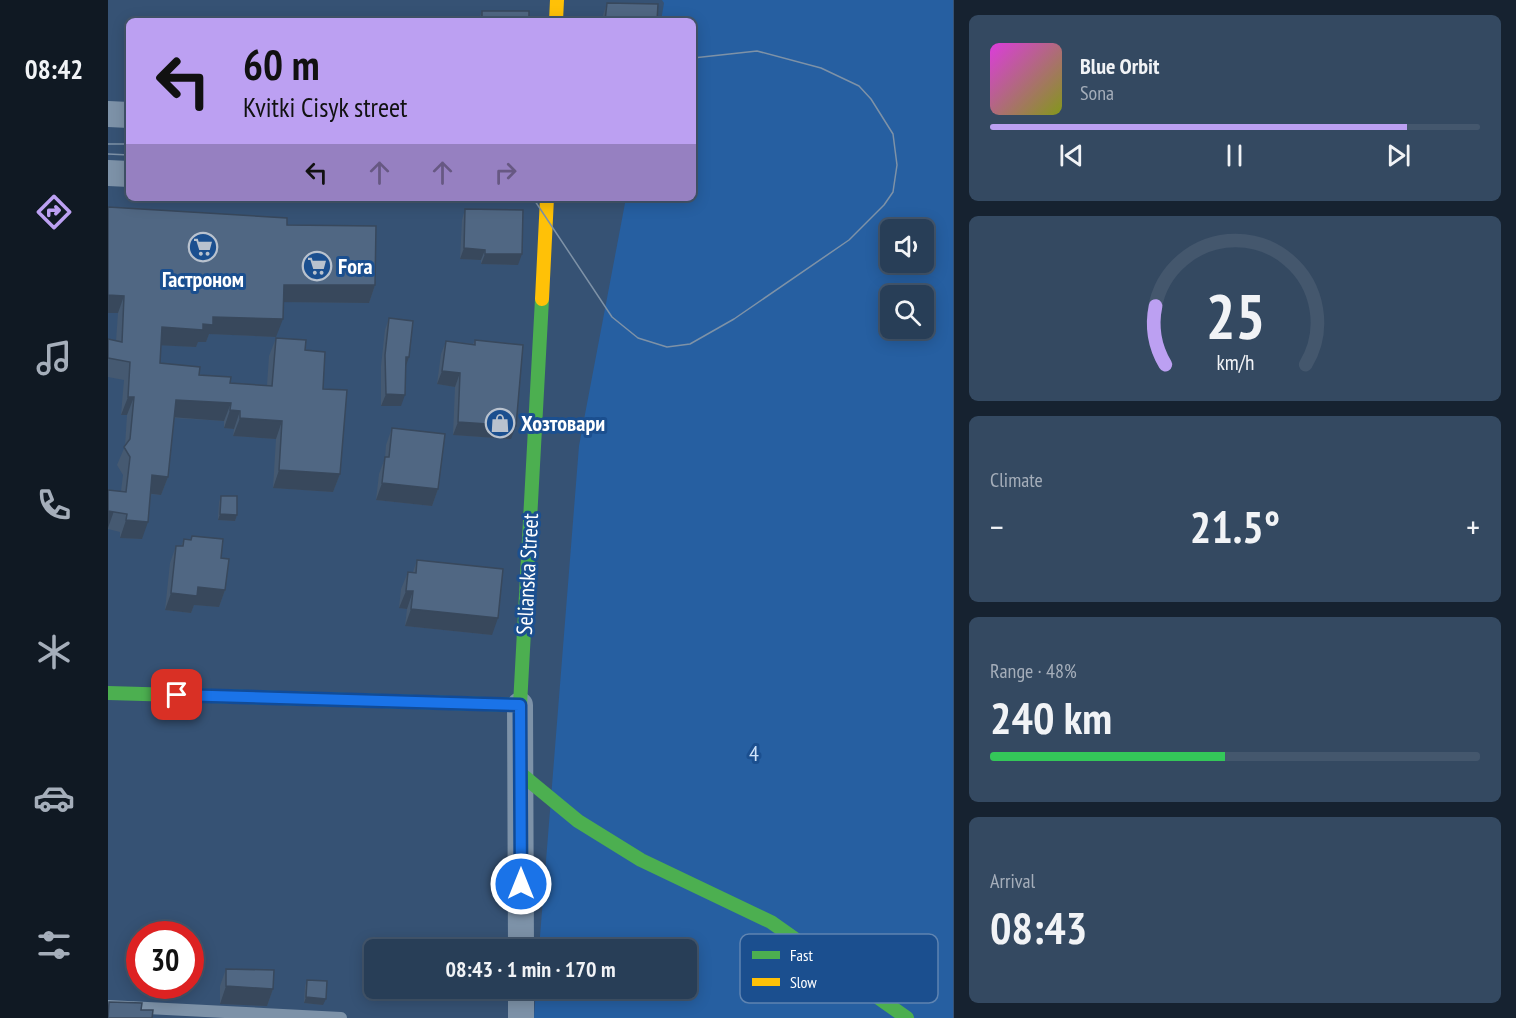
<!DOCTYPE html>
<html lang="en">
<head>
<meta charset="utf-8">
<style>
	body { margin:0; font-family:"PT Sans Narrow",sans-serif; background:#344961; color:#f1f3f6; height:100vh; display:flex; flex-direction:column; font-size:22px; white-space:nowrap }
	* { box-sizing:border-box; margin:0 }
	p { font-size:20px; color:#a5aeba }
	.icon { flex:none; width:33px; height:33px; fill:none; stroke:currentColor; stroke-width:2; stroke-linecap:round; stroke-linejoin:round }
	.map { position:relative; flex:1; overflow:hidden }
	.side { display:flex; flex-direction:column; gap:15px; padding:15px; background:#162230; width:562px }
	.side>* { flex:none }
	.hud { position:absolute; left:18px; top:18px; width:570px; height:183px; border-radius:9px; box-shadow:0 3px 15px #0003,0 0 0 2px #44576d; background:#bca0f2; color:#111; overflow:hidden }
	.tools { position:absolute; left:772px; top:219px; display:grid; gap:12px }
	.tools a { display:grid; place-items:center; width:54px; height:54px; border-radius:9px; background:#283e57; box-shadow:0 3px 15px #0003,0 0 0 2px #44576d; font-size:30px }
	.speed { position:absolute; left:18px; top:921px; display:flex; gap:12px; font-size:30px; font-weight:700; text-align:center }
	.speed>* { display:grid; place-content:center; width:78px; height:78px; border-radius:50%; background:#283e57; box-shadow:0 3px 15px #0003,0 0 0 2px #44576d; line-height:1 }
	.speed .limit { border:9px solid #d22; background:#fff; color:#111 }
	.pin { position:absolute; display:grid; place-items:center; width:51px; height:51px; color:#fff; margin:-26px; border-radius:12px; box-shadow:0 3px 9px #0006 }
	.me { position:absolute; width:66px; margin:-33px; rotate:0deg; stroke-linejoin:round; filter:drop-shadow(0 0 4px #0008) }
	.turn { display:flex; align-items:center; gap:21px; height:126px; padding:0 18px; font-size:27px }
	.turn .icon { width:78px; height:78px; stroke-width:2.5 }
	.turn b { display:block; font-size:42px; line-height:51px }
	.lanes { display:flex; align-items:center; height:57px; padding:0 18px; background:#0003; justify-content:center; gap:30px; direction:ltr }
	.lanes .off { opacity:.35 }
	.big { font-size:45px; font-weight:600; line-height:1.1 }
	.side .tile { flex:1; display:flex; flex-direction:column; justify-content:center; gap:9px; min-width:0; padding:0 21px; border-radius:9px; background:#344961 }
	.side .dial { align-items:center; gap:0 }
	.dial svg { height:156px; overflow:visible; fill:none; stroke:#44576d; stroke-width:7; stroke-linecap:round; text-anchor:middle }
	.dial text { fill:#f1f3f6; stroke:none }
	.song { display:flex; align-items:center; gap:18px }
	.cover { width:72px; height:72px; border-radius:9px; background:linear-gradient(135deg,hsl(300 70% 55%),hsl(70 70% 35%)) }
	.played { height:6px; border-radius:3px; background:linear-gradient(90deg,#bca0f2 85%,#44576d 85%) }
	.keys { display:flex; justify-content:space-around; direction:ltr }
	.heat { display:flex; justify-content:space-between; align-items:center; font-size:33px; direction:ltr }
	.charge { height:9px; border-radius:4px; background:linear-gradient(90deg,#34c759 48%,#44576d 0) }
	.trip { position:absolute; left:256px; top:939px; width:333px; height:60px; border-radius:9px; background:#283e57; box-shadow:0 3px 15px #0003,0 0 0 2px #44576d; font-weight:600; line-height:60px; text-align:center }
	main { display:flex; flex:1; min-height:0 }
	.dock { display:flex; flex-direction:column; width:108px; justify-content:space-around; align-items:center; background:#101923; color:#a5aeba }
	.dock .icon { width:42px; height:42px }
	.dock .current { color:#bca0f2 }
	.dock b { font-size:27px; color:#f1f3f6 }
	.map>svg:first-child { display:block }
	.green { fill:#265fa1; fill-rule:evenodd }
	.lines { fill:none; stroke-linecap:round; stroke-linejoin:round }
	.lane { stroke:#7d92a8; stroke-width:12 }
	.street { stroke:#7d92a8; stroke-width:26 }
	.fast { stroke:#4caf50; stroke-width:14 }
	.slow { stroke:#ffc107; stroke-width:14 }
	.tram { stroke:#7e92a7; stroke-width:1.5 }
	.wall { fill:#455971 }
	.shaded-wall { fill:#38485c }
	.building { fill:#506783; stroke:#38485c; stroke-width:1.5 }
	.route-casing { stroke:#114b97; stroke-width:15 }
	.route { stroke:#1a73e8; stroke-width:10 }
	.labels { text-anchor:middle; stroke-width:6; stroke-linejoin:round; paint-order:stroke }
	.poi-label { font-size:22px; font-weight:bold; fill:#fff; stroke:#1b4f8f; text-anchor:start }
	.street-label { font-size:22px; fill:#fff; stroke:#1b4f8f }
	.park-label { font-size:22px; fill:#cfe3fa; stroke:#1b4f8f }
	.key { fill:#1b4f8f; stroke:#5f84b1; stroke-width:1.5 }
	.key-label { font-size:16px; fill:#fff }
</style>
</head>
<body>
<main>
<nav class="dock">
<b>08:42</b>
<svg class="icon current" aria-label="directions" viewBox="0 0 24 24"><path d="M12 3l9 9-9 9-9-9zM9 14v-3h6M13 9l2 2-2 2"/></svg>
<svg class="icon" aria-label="music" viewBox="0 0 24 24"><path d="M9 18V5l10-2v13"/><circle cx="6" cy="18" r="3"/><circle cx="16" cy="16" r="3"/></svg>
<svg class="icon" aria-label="phone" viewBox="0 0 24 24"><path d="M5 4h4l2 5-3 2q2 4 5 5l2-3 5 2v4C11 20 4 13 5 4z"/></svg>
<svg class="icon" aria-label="climate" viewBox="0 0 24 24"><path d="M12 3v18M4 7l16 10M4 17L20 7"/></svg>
<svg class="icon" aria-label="car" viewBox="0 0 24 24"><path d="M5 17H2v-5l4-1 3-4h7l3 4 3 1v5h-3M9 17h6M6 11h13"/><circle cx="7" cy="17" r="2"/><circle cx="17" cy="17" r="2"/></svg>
<svg class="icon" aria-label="filters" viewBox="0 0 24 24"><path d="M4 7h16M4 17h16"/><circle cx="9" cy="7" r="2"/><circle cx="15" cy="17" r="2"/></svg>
</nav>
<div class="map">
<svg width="846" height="1018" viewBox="0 0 846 1018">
	<rect width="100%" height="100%" fill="#365274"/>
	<!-- green -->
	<path class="green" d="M554 0H845V1018H426L428 989 579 988V950L431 949 471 446 518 198H585V21H553L556 3ZM783 230H816V262H783ZM783 296H816V328H783Z"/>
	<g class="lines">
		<!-- lane -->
		<path class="lane" d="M0 1006 233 1018"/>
		<!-- street -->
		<path class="street" d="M0 114 21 115
			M0 173 21 174
			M412 705 413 950
			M413 1018V988"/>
		<!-- fast -->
		<path class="fast" d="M0 693 412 705 434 299
			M413 774 470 821 533 860 663 922 799 1018"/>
		<!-- slow -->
		<path class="slow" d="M448 21 449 0
			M434 299 439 198"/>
		<!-- tram -->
		<path class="tram" d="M0 144H21
			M0 154 21 155
			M425 198 504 317 530 338 559 347 582 344 626 319 741 240 776 205 785 192 789 165 785 134 763 99 751 86 713 68 649 51 585 58"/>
	</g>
	<!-- wall -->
	<path class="wall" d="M499 3 549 21H494L495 15Z
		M374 11 421 21H370Z
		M0 207 179 225 267 285 261 303 175 302 168 337 101 334 98 342H90L88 347 53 345 52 363 122 383 159 385 161 356 168 338 197 350 215 389 232 474 225 492 165 488 168 439 125 436 126 429 116 428V421L66 418 60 477 53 495 42 494 34 539 12 538V532L0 529V490L13 491 15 475 9 465 17 446 19 415H13L16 380 0 377V339L8 341 10 313Z
		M357 209 410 265 373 264V260L352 259 354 220Z
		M281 318 297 367 293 406H273V366L277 330Z
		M367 340 403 439 345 435 347 387 329 384 333 354 338 341 365 344Z
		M284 428 330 489 324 506 268 500 271 474 277 458 278 445Z
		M113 496 129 515 127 521 110 520 111 502Z
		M84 536 113 558 117 590 111 607 86 605 83 613 57 610 62 563 68 546H73L76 539 82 540Z
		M309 560 384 635 297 626 299 609 291 608 293 589 300 572H305Z
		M118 969 165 989 159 1006 112 1004V986Z
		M199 980 215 1005 196 1003 197 986Z"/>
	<!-- shaded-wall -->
	<path class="shaded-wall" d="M356 248 377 250 373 260 352 259Z
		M377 254H414L410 265 373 264Z
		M176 285H267L261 303 170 302Z
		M0 295 16 296 10 313H0Z
		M105 317 175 319 168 337 101 334 98 342H90L88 347 47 345 54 327 95 324Z
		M298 357H301L297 369Z
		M334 371 352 373 347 387 329 384Z
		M278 394 297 395 293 406H273Z
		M20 397H26L19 415H13Z
		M68 400 123 403 116 421 62 417Z
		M122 410 132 411 126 429 116 428Z
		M132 418 174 421 168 439 125 436Z
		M350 422 408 426 403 439 345 435Z
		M171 470 232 474 225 492 165 488Z
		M44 475 60 477 53 495 37 493Z
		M274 483 330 489 324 506 268 500Z
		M0 511H6L0 528Z
		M112 514 129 515 127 521 110 520Z
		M18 520 40 522 34 539 12 538Z
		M90 587 117 590 111 607 86 605 83 613 57 610 63 593Z
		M298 591H305L299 609 291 608Z
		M303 609 390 618 384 635 297 626Z
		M118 986 165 989 159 1006 112 1004Z
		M198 997 218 999 215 1005 196 1003Z"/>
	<!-- building -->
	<path class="building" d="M499 3 550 4 549 21H493H497Z
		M374 11H421V21H374Z
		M0 207 179 218V225L268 226 267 285H176L175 319 105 317V325L95 324V330L54 327 52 363 92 367 91 375 123 377 122 383 164 386 168 338 198 340 197 350 217 352 215 389 239 390 232 474 171 470 174 421 132 418V411L122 410 123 403 68 400 60 477 44 475 40 522 18 520 19 514 0 511V490L18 492 22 457 16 447 22 439 26 397H20L22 362 0 358V339L14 342 16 296 0 295Z
		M357 209 415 210 414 254H377V250L356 248Z
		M281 318 305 321 301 357H298L297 395 278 394 277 355Z
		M367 340 415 345 408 426 350 422 352 373 334 371 338 341 367 345Z
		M284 428 337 434 330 489 274 483 277 457H281Z
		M113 496H129V515L112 514Z
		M84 536 115 539 113 558 121 559 117 590 90 587 89 596 63 593 68 546H75L76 539 83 540Z
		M309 560 395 569 390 618 303 609 305 591H298L300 572 308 573Z
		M118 969 166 970 165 989 118 986Z
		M199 980 219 981 218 999 198 997Z
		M1 1002 34 1003 33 1010H45L44 1018H0Z"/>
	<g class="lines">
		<!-- route casing -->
		<g class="route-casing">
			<path id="route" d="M69 695 412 705 413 884"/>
		</g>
		<!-- route -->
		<use href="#route" class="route"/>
	</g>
	<!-- icons -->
	<defs>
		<g id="supermarket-ring" transform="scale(1.5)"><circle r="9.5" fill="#1b4f8f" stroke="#b9c2ce" stroke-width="1.5"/><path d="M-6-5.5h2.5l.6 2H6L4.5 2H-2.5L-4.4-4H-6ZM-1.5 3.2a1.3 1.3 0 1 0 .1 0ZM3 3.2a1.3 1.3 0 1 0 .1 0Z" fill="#b9c2ce"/></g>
		<g id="shop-ring" transform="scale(1.5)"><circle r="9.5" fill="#1b4f8f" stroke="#b9c2ce" stroke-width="1.5"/><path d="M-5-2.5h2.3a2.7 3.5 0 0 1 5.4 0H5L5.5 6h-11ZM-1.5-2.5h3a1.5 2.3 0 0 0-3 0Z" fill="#b9c2ce"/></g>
	</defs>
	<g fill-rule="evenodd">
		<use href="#supermarket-ring" x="95" y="247"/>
		<use href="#supermarket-ring" x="209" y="266"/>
		<use href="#shop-ring" x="392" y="423"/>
	</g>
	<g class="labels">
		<!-- poi labels -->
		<g class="poi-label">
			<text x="230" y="274">Fora</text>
			<text x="95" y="287" text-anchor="middle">Гастроном</text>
			<text x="413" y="431">Хозтовари</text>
		</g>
		<!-- street labels -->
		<g class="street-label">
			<text transform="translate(419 574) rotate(-87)" y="8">Selianska Street</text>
		</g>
		<!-- park labels -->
		<g class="park-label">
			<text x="646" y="761">4</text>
		</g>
	</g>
	<!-- legend -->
	<rect x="632" y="934" width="198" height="69" rx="9" class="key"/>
	<rect x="644" y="951" width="28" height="8" fill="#4caf50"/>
	<rect x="644" y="978" width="28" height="8" fill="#ffc107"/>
	<g class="key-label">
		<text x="682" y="961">Fast</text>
		<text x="682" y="988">Slow</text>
	</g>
</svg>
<div class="tools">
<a><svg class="icon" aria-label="sound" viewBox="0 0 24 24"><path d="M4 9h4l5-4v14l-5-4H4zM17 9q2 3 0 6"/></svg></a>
<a><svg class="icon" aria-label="search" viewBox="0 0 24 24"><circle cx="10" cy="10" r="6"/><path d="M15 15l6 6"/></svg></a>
</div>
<div class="speed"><div class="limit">30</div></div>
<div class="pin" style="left:69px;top:695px;background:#d93025"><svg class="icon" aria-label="arrive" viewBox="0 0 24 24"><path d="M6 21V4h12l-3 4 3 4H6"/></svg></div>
<svg class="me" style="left:413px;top:884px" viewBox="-20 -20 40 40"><circle r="17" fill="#1a73e8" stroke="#fff" stroke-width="3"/><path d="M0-11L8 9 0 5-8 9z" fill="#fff"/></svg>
<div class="trip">08:43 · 1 min · 170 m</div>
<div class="hud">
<div class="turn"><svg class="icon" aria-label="left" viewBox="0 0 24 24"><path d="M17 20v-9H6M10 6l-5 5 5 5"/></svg><div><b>60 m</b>Kvitki Cisyk street</div></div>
<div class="lanes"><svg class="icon" aria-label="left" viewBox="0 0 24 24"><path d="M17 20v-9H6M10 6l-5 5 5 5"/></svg><svg class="icon off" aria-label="ahead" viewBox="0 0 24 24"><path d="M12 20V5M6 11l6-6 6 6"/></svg><svg class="icon off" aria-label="ahead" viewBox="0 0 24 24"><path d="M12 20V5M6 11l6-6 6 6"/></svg><svg class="icon off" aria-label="right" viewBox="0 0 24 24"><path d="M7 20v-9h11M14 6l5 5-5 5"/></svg></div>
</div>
</div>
<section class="side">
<div class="tile">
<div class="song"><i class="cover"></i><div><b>Blue Orbit</b><p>Sona</p></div></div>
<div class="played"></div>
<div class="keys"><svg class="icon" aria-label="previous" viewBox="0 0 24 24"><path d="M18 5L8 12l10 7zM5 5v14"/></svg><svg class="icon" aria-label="pause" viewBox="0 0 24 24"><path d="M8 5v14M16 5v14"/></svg><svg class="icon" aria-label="next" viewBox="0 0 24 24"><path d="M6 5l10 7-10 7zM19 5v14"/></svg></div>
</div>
<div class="tile dial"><svg viewBox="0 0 100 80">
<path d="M14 69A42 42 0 1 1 86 69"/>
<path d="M14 69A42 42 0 0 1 9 39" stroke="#bca0f2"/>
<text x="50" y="56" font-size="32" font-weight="700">25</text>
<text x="50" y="72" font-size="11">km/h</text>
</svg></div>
<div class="tile"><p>Climate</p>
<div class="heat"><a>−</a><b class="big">21.5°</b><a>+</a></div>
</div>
<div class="tile"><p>Range · 48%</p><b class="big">240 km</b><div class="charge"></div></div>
<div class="tile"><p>Arrival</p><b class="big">08:43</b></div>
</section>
</main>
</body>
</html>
